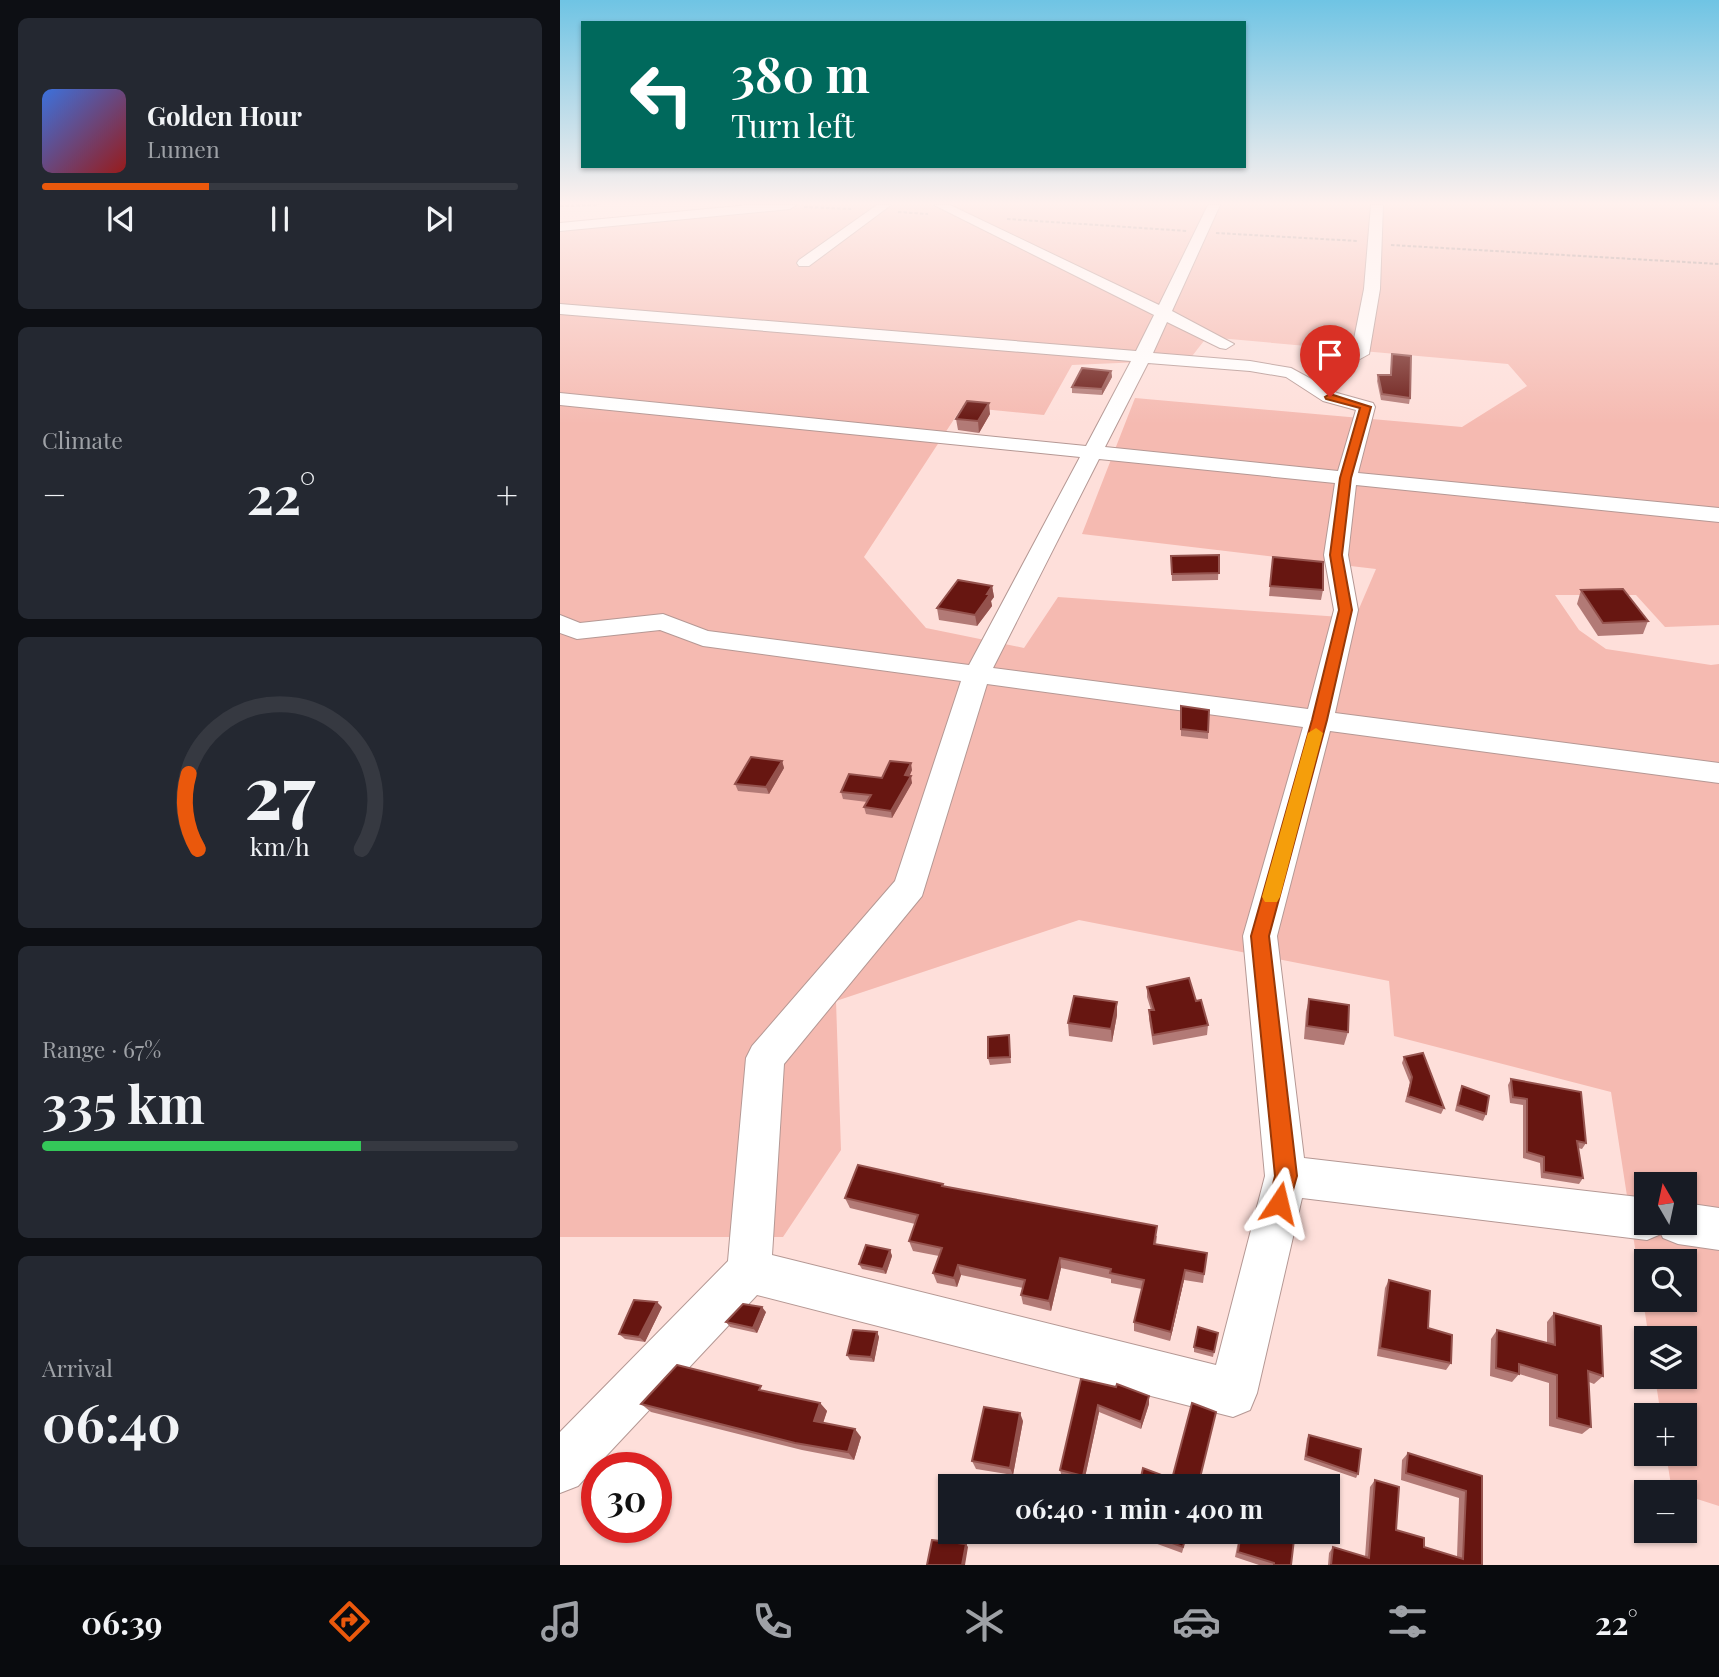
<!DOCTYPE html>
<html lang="en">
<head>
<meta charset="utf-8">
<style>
	body { margin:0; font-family:"Playfair Display",serif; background:#242831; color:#f1f3f6; height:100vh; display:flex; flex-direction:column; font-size:26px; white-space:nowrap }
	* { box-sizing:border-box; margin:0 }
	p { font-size:23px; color:#9ea1a6 }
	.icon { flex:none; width:38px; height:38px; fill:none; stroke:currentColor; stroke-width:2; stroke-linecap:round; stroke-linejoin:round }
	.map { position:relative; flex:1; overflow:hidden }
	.drawer { display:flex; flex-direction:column; gap:18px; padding:18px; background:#0d0f14; width:560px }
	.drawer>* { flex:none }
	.hud { position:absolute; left:21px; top:21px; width:665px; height:147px; border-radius:0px; box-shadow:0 2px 5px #0004; background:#00695c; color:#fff; overflow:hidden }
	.needle { width:46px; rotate:351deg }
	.buttons { position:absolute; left:1074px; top:1172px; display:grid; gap:14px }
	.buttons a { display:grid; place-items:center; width:63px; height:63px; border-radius:0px; background:#171b24; box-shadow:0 2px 5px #0004; font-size:35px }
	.speed { position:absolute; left:21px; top:1452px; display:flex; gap:14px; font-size:35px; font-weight:700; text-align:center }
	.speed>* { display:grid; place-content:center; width:91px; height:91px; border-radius:50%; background:#171b24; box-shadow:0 2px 5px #0004; line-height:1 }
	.speed .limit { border:10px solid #d22; background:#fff; color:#111 }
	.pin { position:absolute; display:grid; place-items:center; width:60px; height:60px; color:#fff; margin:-72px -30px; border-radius:50% 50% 50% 0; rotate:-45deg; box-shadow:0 0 7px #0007 }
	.pin .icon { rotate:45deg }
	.me { position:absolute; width:77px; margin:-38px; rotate:10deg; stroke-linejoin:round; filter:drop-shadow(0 0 5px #0008) }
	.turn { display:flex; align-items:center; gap:24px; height:147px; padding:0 35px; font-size:32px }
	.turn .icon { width:91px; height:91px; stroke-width:2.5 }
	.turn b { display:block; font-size:49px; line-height:60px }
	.big { font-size:52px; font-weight:700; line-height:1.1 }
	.drawer .card { flex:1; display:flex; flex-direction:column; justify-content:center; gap:10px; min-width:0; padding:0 24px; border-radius:10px; background:#242831 }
	.drawer .dial { align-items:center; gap:0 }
	.dial svg { height:182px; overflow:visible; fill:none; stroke:#363941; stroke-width:7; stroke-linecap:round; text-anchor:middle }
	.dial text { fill:#f1f3f6; stroke:none }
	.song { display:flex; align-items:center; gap:21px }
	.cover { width:84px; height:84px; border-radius:10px; background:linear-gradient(135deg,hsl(220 70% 55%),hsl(0 70% 35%)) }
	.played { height:7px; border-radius:4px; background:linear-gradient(90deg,#ea580c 35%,#363941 35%) }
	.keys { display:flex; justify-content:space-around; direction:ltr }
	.heat { display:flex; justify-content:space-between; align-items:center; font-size:38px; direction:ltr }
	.charge { height:10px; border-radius:5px; background:linear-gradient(90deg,#34c759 67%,#363941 0) }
	.trip { position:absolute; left:378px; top:1474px; width:402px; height:70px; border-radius:0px; background:#171b24; box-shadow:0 2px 5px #0004; font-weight:700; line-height:70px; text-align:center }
	.menu { display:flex; height:112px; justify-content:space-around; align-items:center; background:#090b0e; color:#9ea1a6 }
	.menu .icon { width:49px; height:49px }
	.menu .on { color:#ea580c }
	.menu b { font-size:32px; color:#f1f3f6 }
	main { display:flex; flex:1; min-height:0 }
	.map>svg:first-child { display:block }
	.green { fill:#f5bab1; fill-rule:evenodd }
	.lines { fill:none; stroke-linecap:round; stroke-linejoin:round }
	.minor-casing { stroke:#b59894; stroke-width:2 }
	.path { stroke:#988380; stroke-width:2; stroke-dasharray:3.5 2; stroke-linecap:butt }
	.minor { fill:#fff; fill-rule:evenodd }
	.wall { fill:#b27a76 }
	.shaded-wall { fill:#94524d }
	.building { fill:#671611; stroke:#94524d; stroke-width:2 }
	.route { fill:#ea580c; stroke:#983908; stroke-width:2 }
	.slow { fill:#f59e0b }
</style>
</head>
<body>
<main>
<section class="drawer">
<div class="card">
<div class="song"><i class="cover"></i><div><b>Golden Hour</b><p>Lumen</p></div></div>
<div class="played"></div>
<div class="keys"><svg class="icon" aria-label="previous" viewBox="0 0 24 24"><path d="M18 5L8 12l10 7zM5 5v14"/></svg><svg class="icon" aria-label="pause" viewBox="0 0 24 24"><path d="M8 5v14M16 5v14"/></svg><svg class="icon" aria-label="next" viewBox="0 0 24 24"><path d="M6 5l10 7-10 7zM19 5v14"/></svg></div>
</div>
<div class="card"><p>Climate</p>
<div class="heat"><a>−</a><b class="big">22°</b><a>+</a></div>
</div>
<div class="card dial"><svg viewBox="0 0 100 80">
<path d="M14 69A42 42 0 1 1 86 69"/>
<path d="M14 69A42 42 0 0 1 10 36" stroke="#ea580c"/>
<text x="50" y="56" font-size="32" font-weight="700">27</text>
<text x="50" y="72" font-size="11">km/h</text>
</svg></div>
<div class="card"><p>Range · 67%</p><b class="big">335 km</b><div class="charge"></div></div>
<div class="card"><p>Arrival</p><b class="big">06:40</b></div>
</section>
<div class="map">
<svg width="1159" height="1565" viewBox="0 0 1159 1565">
	<rect width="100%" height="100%" fill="#fedfda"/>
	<!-- green -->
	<path class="green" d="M225 205H1159V625L1105 627 1076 595H995L1019 630 1046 649 1151 665 1159 664V1506L1112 1491 1106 1454H1125V1416H1101L1095 1377H1125V1339H1089L1051 1092 834 1036 829 981 519 920 276 1001 281 1150 223 1237H0V227ZM647 337 948 364 967 386 902 427 575 398 522 534 816 569 795 618 498 597 464 648 366 628 304 557 402 407 484 415 512 365 629 360ZM1087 1185H1125V1223H1087ZM1087 1262H1125V1300H1087Z"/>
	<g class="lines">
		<!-- minor casing -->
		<g class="minor-casing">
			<path id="minor" d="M189 205H236L230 209 0 231V223Z
				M317 205H331L249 266H239L237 263 239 260Z
				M374 205H390L599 305 648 205H660L612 311 674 344 666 349 660 348 607 322 593 353 690 361 731 368 777 393 813 403 815 407 798 473 1159 508V522L796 485 788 555 798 610 775 713 1159 763V783L770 731 717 936 744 1158 1087 1198V1223H1125V1203L1159 1208V1250L1118 1244 1103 1238 1101 1234 1087 1240 742 1198 697 1393 690 1410 673 1417 197 1295 18 1486 0 1493V1432L168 1261 186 1058 192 1046 335 881 401 681 143 646 100 630 17 639 0 633V615L20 623 103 614 148 631 409 665 520 457 0 405V393L526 446 571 361 0 314V304L576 351 594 315ZM588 363 690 371 726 377 763 401 796 410 778 471 545 447ZM539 459 775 483 764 555 774 610 748 709 433 668ZM427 684 743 727 683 936 705 1176 656 1365 212 1255 224 1064 362 896Z
				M811 205H823L820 289 809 354 800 359 791 354 804 289Z"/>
		</g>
		<!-- path -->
		<path class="path" d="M0 206 39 205
			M244 207 291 209
			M338 212 368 214
			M447 219 627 231
			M656 233 798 241
			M831 245 1159 264"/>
		<!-- minor -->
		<use href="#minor" class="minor"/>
	</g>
	<!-- wall -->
	<path class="wall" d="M832 354 850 398 849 404 821 400 817 381 818 375H830Z
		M551 371 552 377 542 395 512 393V387Z
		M430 414 419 433 398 430 396 419Z
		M659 555 658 580 612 581 611 556Z
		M713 557 763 590 761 600 709 596Z
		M432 586 434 597 431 601 432 606 417 626 379 620 377 608Z
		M1021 590 1088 621 1083 634 1038 636 1017 604Z
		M649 710 648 739 621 736V713Z
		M222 761 224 768 209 794 178 791 175 784Z
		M352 770 349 776 352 783 332 818 306 814 304 807 307 802 283 799 281 792 322 778Z
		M587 987 636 1001 648 1025 647 1035 593 1045 589 1019V1010H591L587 997Z
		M749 999 788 1032 784 1045 744 1039 746 1012Z
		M557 1015 552 1042 509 1036 508 1023Z
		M449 1035 451 1063 430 1065 428 1058Z
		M844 1057 884 1108 881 1114 845 1102 850 1083 842 1063Z
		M951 1079 1026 1143 1022 1149 1018 1148 1023 1178 1019 1184 981 1178 980 1163 963 1158V1105L950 1103 948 1085Z
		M902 1086 926 1114 923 1121 895 1111 899 1093Z
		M383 1186 597 1236 596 1244 647 1253 643 1283 624 1280 610 1341 574 1331V1322L582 1289 551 1283V1279L501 1268 491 1311 463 1304 461 1295 463 1288 401 1275 397 1287 377 1283 373 1273 379 1256 353 1251 349 1241 355 1224 290 1208 285 1198Z
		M330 1250 332 1256 326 1274 302 1269 299 1264Z
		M829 1280 868 1328 891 1363 886 1370 817 1356 825 1288Z
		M102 1307 85 1342 65 1339 59 1334Z
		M206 1312 197 1333 170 1327 166 1322Z
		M994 1313 1043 1376 1034 1384 1029 1382 1031 1427 1022 1434 989 1426V1383L959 1374 952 1382 930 1376 931 1339 937 1330 987 1343V1322Z
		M317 1332 319 1337 314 1362 290 1360 287 1355Z
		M658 1333 653 1357 634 1352V1347Z
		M521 1379 589 1404 581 1429 539 1412 524 1482 502 1477 500 1470Z
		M205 1391 260 1403 267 1411 263 1423 301 1437 294 1460 242 1450 91 1412 81 1404Z
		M463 1421 453 1475 416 1469 412 1461Z
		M749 1435 798 1474 796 1478 744 1460 747 1439Z
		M848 1453 922 1476V1565H768L769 1553 773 1547 805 1557 810 1487 815 1480 836 1530 864 1547 897 1557 899 1498 841 1480 842 1460Z
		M562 1531H628L622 1553Z
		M680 1531H735L731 1565H699L675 1557Z"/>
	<!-- shaded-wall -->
	<path class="shaded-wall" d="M551 371 552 377 542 395V389Z
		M429 403 430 414 419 433 418 421Z
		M432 586 434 597 431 601 432 606 417 626 415 615Z
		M222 761 224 768 209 794 206 787Z
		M351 763 352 770 347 782 345 775Z
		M351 776 352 783 332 818 331 811Z
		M557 1002V1015L552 1042 551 1029Z
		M330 1250 332 1256 326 1274 323 1269Z
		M500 1258 501 1268 491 1311 489 1301Z
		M398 1265 401 1275 397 1287 394 1278Z
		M625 1270 624 1280 610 1341 611 1332Z
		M97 1302 102 1307 85 1342 79 1337Z
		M202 1307 206 1312 197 1333 193 1328Z
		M317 1332 319 1337 314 1362 311 1357Z
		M589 1396V1404L581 1429V1422Z
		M260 1403 267 1411 261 1429 254 1421Z
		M538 1405 539 1412 524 1482 523 1476Z
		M460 1413 463 1421 453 1475 450 1468Z
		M295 1429 301 1437 294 1460 288 1452Z
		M406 1544 408 1547 405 1565H402Z"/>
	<!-- building -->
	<path class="building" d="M832 354 851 356 850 398 822 394 818 375H831Z
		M522 368 551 371 542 389 512 387Z
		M407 401 429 403 418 421 396 419Z
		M659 555V573L612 574 611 556Z
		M713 557 763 562V590L710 586Z
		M398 580 432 586 427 594H430L415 615 377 608Z
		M1063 589 1088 621 1043 623 1021 590Z
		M621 706 649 710 648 732 621 729Z
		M191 757 222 761 206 787 175 784Z
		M330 761 351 763 345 775 351 776 331 811 304 807 311 795 281 792 289 774 322 778Z
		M629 978 636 1001 641 1000 648 1025 593 1035 589 1010H594L587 987Z
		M514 996 557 1002 551 1029 508 1023Z
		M749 999 789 1005 788 1032 747 1026Z
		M449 1035 450 1057 428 1058V1037Z
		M863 1053 884 1108 848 1096 852 1077 844 1057Z
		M951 1079 1021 1092 1026 1143 1017 1141 1023 1178 984 1172V1157L967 1152V1099L953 1097Z
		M902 1086 929 1096 926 1114 898 1105Z
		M298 1165 383 1184 382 1186 597 1226 594 1244 647 1253 644 1274 625 1270 611 1332 574 1322 584 1280 550 1273 551 1269 500 1258 489 1301 461 1295 465 1280 398 1265 394 1278 373 1273 382 1248 349 1241 358 1215 285 1198Z
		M306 1245 330 1250 323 1269 299 1264Z
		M829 1280 870 1291 868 1328 892 1335 891 1363 820 1348Z
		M74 1300 97 1302 79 1337 59 1334Z
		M183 1304 202 1307 193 1328 166 1322Z
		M994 1313 1041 1326 1043 1376 1028 1371 1031 1427 997 1418V1375L959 1364V1374L936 1368 937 1330 995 1345Z
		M638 1327 658 1333 654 1352 634 1347Z
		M293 1330 317 1332 311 1357 287 1355Z
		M117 1365 201 1386 199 1390 260 1403 254 1421 295 1429 288 1452 235 1443 81 1404Z
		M521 1379 556 1387 557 1384 589 1396 581 1422 538 1405 523 1476 500 1470Z
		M632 1403 656 1412 638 1486H579L583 1468 612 1479Z
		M424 1407 460 1413 450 1468 412 1461Z
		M749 1435 801 1449 798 1474 746 1456Z
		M848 1453 922 1476V1565H771L773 1547 809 1558 815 1480 839 1487 836 1530 864 1538V1547L903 1559 906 1491 846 1473Z
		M579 1531H627L623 1547Z
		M681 1531H735L731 1565H714V1563L678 1552Z
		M372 1540 406 1544 402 1565H367Z"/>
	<!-- sky -->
	<linearGradient id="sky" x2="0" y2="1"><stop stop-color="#6fc4e4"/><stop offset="0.48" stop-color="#fff1ee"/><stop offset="1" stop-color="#fff1ee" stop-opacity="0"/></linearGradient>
	<rect width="1159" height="424" fill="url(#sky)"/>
	<!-- route -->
	<path class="route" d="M770 394 811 407 791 478 782 555 792 610 767 720 709 936 737 1176 727 1211 719 1214 711 1211 708 1203 715 1176 691 936 752 720 779 610 770 555 780 478 800 408 766 399 765 397Z"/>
	<!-- slow -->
	<path class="slow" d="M756 728 763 733 720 897 717 902H705L702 897 748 733Z"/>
</svg>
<div class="buttons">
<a><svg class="needle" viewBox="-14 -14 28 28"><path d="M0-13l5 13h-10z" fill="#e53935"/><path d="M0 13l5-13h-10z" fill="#9ea1a6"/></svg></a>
<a><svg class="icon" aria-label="search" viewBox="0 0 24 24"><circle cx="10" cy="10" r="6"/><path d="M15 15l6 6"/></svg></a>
<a><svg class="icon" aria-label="layers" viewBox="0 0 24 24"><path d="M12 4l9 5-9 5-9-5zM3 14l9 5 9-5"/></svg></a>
<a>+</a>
<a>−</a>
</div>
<div class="speed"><div class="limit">30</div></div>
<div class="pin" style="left:770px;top:397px;background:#d93025"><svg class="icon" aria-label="arrive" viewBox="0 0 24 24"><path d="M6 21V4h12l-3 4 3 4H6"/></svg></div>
<svg class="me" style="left:719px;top:1203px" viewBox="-20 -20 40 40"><path d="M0-17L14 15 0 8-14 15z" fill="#ea580c" stroke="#fff" stroke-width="4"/></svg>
<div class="trip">06:40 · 1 min · 400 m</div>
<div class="hud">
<div class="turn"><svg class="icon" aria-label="left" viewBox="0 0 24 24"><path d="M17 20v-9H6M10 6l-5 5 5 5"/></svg><div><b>380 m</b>Turn left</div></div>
</div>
</div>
</main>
<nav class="menu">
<b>06:39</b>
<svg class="icon on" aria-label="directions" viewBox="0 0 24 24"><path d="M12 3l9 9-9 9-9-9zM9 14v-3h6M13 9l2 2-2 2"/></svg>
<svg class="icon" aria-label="music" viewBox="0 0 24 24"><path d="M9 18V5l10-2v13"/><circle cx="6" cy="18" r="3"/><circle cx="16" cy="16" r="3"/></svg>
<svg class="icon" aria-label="phone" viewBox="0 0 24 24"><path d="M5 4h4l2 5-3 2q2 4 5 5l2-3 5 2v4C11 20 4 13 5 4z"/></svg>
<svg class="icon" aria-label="climate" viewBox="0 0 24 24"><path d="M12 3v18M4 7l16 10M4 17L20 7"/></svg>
<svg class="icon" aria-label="car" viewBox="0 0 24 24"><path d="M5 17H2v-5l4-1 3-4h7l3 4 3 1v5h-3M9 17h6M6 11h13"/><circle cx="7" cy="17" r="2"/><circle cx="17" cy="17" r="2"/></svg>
<svg class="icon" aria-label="filters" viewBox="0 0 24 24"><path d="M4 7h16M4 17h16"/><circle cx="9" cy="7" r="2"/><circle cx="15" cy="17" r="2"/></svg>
<b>22°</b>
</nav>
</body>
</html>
